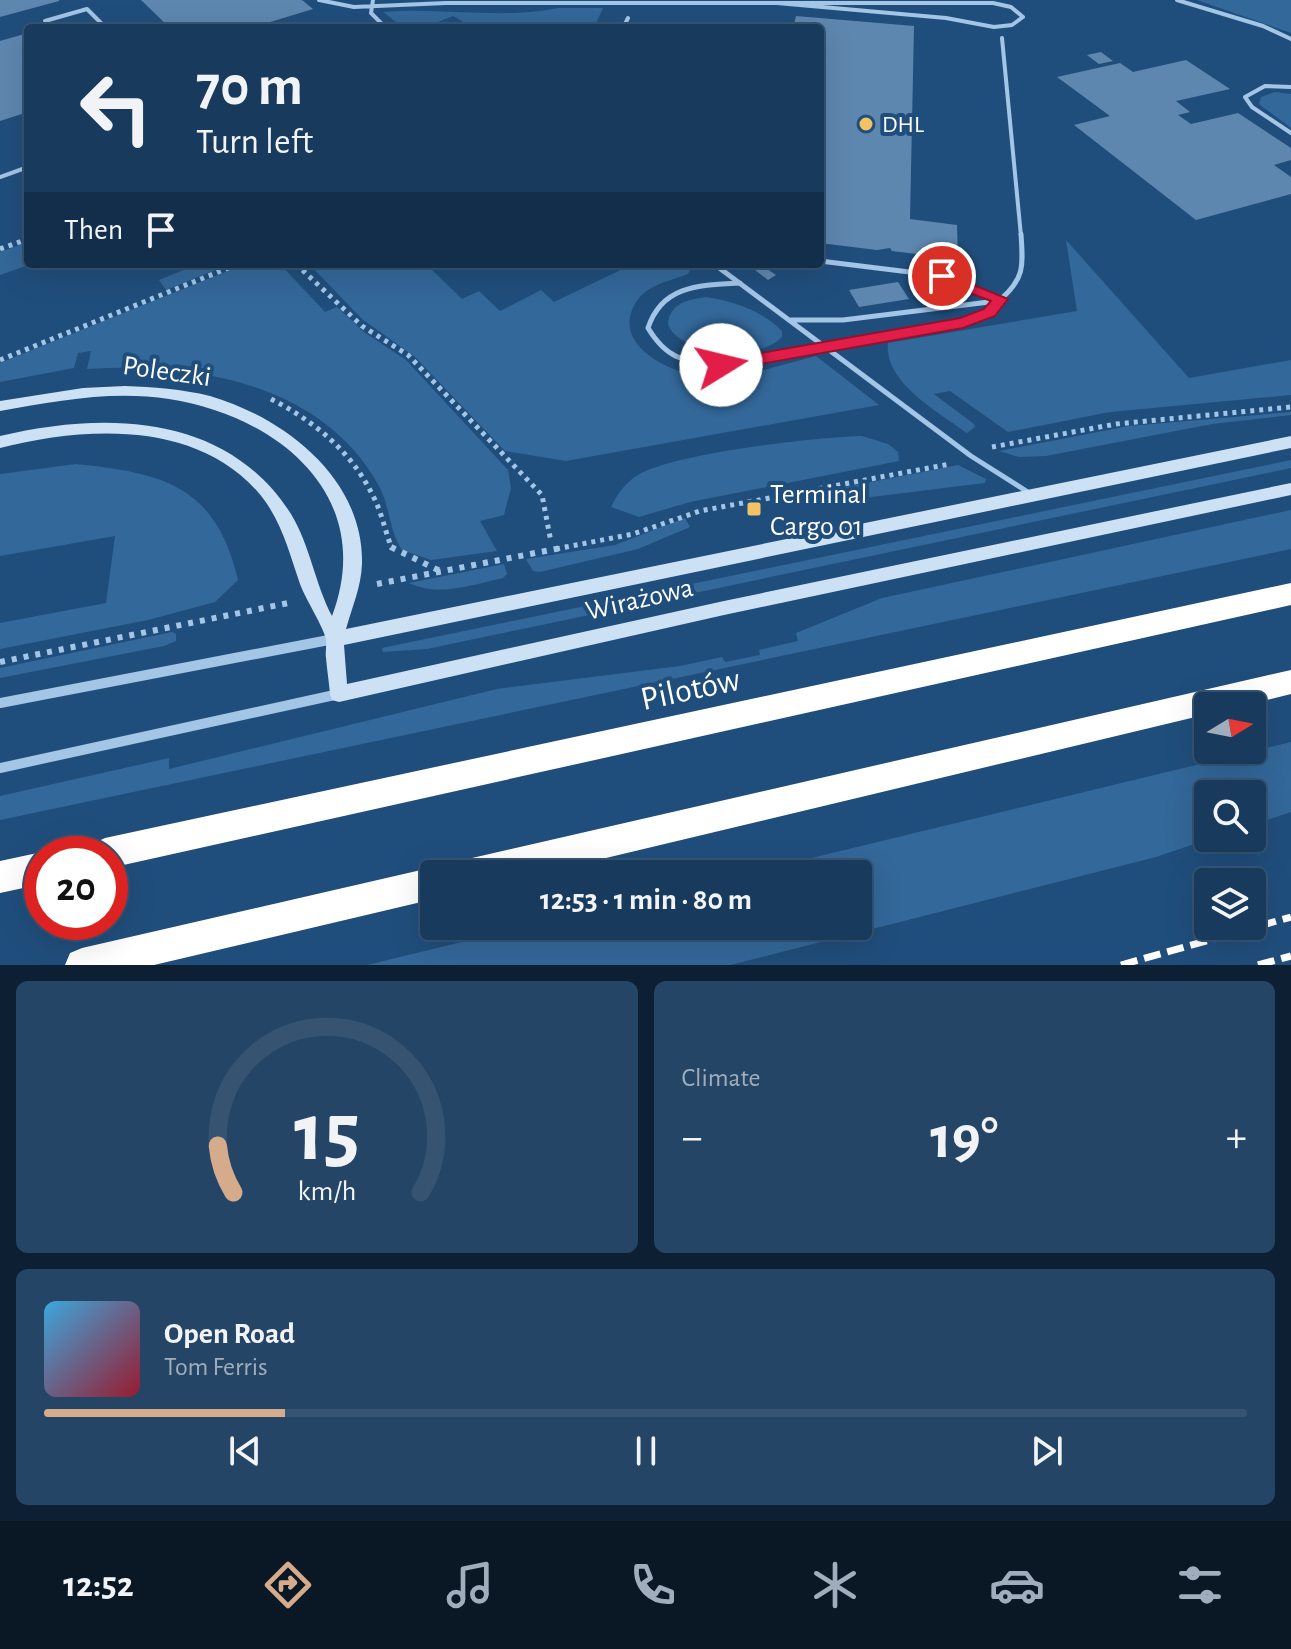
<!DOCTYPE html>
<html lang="en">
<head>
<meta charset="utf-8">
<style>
	body { margin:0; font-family:"Alegreya Sans",sans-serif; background:#254566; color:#f1f3f6; height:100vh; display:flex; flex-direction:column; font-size:30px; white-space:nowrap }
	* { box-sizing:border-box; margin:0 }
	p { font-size:26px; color:#9fadbc }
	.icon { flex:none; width:44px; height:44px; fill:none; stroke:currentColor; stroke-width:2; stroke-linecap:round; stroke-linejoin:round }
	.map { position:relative; height:965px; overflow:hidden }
	.sheet { display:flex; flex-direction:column; gap:16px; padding:16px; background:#0d2033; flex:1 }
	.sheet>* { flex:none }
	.banner { position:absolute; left:24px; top:24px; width:800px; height:244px; border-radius:8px; box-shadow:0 8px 32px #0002,0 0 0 2px #365472; background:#183a5d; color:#f1f3f6; overflow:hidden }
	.needle { width:52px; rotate:80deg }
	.buttons { position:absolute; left:1194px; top:692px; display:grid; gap:16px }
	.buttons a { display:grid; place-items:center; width:72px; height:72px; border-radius:8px; background:#183a5d; box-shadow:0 8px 32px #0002,0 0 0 2px #365472; font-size:40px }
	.speed { position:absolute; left:24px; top:836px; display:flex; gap:16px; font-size:40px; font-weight:700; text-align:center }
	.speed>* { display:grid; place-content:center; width:104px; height:104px; border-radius:50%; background:#183a5d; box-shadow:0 8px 32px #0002,0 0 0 2px #365472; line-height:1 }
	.speed .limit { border:12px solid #d22; background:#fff; color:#111 }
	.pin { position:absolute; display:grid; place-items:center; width:68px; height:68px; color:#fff; margin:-34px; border:4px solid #fff; border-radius:50%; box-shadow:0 2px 8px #0007 }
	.me { position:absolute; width:88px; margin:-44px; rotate:81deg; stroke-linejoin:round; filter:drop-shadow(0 0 6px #0008) }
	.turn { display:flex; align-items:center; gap:28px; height:168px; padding:0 40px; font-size:36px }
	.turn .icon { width:104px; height:104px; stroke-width:2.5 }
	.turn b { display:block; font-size:56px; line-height:68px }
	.then { display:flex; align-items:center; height:76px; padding:0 40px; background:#0003; gap:16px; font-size:30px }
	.big { font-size:60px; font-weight:700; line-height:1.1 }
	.sheet .tile { flex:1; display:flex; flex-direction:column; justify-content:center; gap:12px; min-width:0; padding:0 28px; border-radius:12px; background:#254566 }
	.sheet .dial { align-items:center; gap:0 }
	.dial svg { height:208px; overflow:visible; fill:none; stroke:#365472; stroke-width:7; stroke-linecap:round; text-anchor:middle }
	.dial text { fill:#f1f3f6; stroke:none }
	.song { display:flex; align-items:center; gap:24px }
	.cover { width:96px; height:96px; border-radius:12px; background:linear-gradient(135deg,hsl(200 70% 55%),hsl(350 70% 35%)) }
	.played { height:8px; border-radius:4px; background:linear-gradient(90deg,#d6ab8b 20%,#365472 20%) }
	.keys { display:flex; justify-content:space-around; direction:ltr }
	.heat { display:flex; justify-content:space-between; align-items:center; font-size:44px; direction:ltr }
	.sheet .tiles { flex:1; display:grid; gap:16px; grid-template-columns:1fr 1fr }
	.tile:last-child { grid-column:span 2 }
	.trip { position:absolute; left:420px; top:860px; width:452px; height:80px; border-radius:8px; background:#183a5d; box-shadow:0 8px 32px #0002,0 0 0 2px #365472; font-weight:700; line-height:80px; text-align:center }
	.tabs { display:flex; height:128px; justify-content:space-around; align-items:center; background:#0a1725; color:#9fadbc }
	.tabs .icon { width:56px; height:56px }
	.tabs .current { color:#d6ab8b }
	.tabs b { font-size:36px; color:#f1f3f6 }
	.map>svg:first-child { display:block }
	.green { fill:#33689a }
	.building { fill:#5e87af }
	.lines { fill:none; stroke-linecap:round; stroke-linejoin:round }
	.path-far1 { stroke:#a3c5e6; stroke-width:5; stroke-dasharray:4 5; stroke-linecap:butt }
	.path { stroke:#a3c5e6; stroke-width:6; stroke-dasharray:5 7; stroke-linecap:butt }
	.service-far1 { stroke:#a3c5e6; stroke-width:4 }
	.service { stroke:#a3c5e6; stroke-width:5 }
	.minor { stroke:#a3c5e6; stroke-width:10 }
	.secondary { fill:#cde1f5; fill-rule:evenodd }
	.motorway { fill:#fff; fill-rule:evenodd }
	.rail { stroke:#fff; stroke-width:7; stroke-dasharray:17 7; stroke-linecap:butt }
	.route { fill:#e11d48; stroke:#92132f; stroke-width:2 }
	.poi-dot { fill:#f3c264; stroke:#204e7c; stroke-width:3 }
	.labels { text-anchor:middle; stroke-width:8; stroke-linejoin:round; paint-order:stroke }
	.far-poi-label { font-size:24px; fill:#fff; stroke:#204e7c; text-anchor:start }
	.street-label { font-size:28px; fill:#fff; stroke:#204e7c }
	.poi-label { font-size:28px; fill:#fff; stroke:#204e7c; text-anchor:start }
	.near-street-label { font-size:34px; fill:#fff; stroke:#204e7c }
</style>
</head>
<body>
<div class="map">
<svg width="1291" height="965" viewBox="0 0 1291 965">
	<rect width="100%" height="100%" fill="#204e7c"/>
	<!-- green -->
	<path class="green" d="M1197 0H1291V33Z
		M558 8H603L594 28H466L470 26 453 16 428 26 430 28H404L383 12C442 7 499 20 558 8Z
		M1275 92 1291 94V128L1259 104 1261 97Z
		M1066 240 1189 378 1291 360V395L1110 412 1008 432 950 391 934 394 974 424 975 427 967 433C939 412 884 383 888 343L1077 311Z
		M28 242V264H31L0 275V252Z
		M198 264H230L166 290 159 280Z
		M245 264H280L325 312 337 307 364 332 406 360 508 470 511 488 504 515 480 521 497 551 431 560 402 550C389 531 390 506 379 486 322 383 195 362 87 369L91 351 78 353 74 368 0 382V363Z
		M309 264H426L462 299 479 291 500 311 541 290 554 302 633 264H693L688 274C671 281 652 283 639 298 606 341 666 372 701 376 739 380 780 365 816 356L879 405 566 461 505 451 414 356 362 319Z
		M707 297C735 302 761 310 782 331V337C758 362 683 357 668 325 669 303 689 299 707 297Z
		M1291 412V415L1212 424 1046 456 1019 457 999 451 1129 426Z
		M862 436 888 444 898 452 899 461 690 502 639 517 611 507C617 494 626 482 638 475 673 453 818 437 862 436Z
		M1291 460V468L427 649 383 652 382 648Z
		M76 464C164 473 216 486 238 580L215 602 148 620 0 649V623L106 603 115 536 0 556V474Z
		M958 465 986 479 985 483 822 503 818 496 821 492Z
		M1291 510V549L0 820V796L169 758V769L497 689 680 666 722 657 725 662 760 655 759 650 798 641 796 633 882 598Z
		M685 518 690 527 638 549 540 572 533 571 526 559 615 545Z
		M504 564 507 574 503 578C471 585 439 597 409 583Z
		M172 632 176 634V641L164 646 0 678V668Z
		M1291 742V812L1252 825V794H1208V838H1212L1156 857 730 965H367L527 926H858V874H745Z"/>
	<!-- building -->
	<path class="building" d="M0 0H59V1L0 17Z
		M141 0H302L313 9 251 28H170Z
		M796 16 914 26 910 219 957 225 958 259 892 251 890 248 877 250 820 243V28H793Z
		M28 33V112L0 121V41Z
		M1101 52 1113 61 1099 64 1087 55Z
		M1186 60 1230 89 1176 101 1190 112 1178 115 1191 124 1238 113 1291 148V160L1274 165 1291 177V194L1196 220 1074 125 1110 116 1057 77 1120 63 1133 72Z
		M755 264H760L776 275 768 280 750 266Z
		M898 282 909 299 859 307 849 290Z"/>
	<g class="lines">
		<!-- path-far1 -->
		<path class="path-far1" d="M0 249 28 239
			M296 264 362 326 408 355 542 495 551 542
			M0 360 238 264
			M271 399C314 421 352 452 373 496 382 513 385 531 392 549
			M992 447 1116 424 1291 407
			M556 549 633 534 700 511 950 464"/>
		<!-- path -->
		<path class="path" d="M391 547 440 571
			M377 584 566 547
			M0 662 293 602"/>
		<!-- service-far1 -->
		<path class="service-far1" d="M319 0 354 7 446 3H777
			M373 0 371 13 386 28
			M1177 0 1263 26 1291 39
			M777 3H993L1011 7 1023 17 1012 25 994 27 946 18Z
			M45 21 87 9 106 28
			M623 28 628 18
			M1002 38 1021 236
			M1291 87 1265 86 1245 97 1252 107 1291 133
			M0 177 28 167"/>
		<!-- service -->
		<path class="service" d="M820 261 942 276 1001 299C1025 278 1023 265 1021 234
			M714 264 971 456 1031 494
			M740 283C700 285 662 285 648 328 668 361 685 361 721 365L963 323 990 312 1001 299
			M791 320H843L997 301"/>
		<!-- minor -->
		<path class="minor" d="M0 703 334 639
			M0 768 339 694"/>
		<!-- secondary -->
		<path class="secondary" d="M125 386C153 387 182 389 210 396 285 418 364 479 362 564 361 588 352 607 346 629L1291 436V448L344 645 347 684 724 601 1291 483V495L724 615 339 702 332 700 330 694C329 682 327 670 326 658 325 652 327 645 326 639 323 626 306 600 300 584 289 552 281 518 257 491 193 420 84 427 0 448V436C105 411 227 413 291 514 310 545 315 584 332 616 377 497 279 416 169 399 113 390 55 401 0 411V401L83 388Z"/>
		<!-- motorway -->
		<path class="motorway" d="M1291 583V605L110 868V854H89L94 843 105 838Z
			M1291 670V694L1242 706H1208V714L539 874H456L461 863 472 858Z
			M42 852 47 854H42V884L0 893V861Z
			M434 867 446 874H434V899L154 965H65L70 953 82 948Z"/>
		<!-- rail -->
		<path class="rail" d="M1121 965 1291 917
			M1258 965 1291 956"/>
	</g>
	<!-- route -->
	<path class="route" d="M942 272 1008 299 995 316 963 328 721 371 713 365 721 360 960 318 984 309 991 301 936 280V273Z"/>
	<!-- markers -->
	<g class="poi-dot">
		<circle cx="866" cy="124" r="8"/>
		<rect x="746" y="501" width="16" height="16" rx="4"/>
	</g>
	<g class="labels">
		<!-- far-poi labels -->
		<g class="far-poi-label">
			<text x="882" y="132">DHL</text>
		</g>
		<!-- street labels -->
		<g class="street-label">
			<text transform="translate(167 370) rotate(8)" y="10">Poleczki</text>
			<text transform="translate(639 598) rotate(-13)" y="10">Wirażowa</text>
		</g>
		<!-- poi labels -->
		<g class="poi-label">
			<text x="770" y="503">Terminal<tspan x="770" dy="32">Cargo 01</tspan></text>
		</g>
		<!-- near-street labels -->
		<g class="near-street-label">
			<text transform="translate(690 688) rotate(-12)" y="12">Pilotów</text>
		</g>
	</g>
</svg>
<div class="buttons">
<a><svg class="needle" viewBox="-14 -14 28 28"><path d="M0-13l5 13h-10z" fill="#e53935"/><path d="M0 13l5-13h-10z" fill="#9fadbc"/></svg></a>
<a><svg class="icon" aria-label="search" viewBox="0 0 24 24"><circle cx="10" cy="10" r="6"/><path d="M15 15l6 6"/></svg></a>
<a><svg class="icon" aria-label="layers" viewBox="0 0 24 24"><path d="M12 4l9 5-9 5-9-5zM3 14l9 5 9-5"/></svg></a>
</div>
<div class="speed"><div class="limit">20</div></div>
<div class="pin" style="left:942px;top:276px;background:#d93025"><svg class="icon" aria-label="arrive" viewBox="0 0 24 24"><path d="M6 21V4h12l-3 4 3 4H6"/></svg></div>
<svg class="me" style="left:721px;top:365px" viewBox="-20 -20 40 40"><circle r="19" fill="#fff"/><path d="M0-13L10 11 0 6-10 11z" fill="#e11d48"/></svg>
<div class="trip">12:53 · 1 min · 80 m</div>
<div class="banner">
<div class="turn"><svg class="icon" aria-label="left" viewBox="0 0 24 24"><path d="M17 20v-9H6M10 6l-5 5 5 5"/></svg><div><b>70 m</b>Turn left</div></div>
<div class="then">Then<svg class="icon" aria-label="arrive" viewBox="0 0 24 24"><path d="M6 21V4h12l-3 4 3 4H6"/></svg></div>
</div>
</div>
<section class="sheet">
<div class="tiles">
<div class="tile dial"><svg viewBox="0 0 100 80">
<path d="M14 69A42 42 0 1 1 86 69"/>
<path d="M14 69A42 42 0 0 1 8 51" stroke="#d6ab8b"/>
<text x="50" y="56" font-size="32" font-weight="700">15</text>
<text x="50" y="72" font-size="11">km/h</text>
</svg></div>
<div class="tile"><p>Climate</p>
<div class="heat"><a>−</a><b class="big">19°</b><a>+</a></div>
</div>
<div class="tile">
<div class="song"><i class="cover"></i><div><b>Open Road</b><p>Tom Ferris</p></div></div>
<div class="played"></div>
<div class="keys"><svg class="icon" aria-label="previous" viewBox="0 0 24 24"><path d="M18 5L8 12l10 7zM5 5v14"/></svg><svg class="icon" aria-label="pause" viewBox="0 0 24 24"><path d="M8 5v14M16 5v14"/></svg><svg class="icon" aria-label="next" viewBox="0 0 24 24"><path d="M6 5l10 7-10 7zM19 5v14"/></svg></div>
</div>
</div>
</section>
<nav class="tabs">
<b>12:52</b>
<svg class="icon current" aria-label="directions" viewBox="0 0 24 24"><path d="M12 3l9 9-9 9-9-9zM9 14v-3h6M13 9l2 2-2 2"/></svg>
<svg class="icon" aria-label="music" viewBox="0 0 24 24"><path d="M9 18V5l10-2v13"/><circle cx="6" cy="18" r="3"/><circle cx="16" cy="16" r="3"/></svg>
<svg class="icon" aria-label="phone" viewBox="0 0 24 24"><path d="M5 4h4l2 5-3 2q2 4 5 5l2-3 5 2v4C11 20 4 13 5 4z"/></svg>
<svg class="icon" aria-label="climate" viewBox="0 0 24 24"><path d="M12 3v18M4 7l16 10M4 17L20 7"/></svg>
<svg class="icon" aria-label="car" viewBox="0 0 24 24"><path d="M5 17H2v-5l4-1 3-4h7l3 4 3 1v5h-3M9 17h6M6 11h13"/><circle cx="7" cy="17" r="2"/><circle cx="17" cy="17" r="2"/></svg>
<svg class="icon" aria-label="filters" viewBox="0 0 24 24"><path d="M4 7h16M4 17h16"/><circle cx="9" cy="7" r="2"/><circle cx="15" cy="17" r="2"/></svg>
</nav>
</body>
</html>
